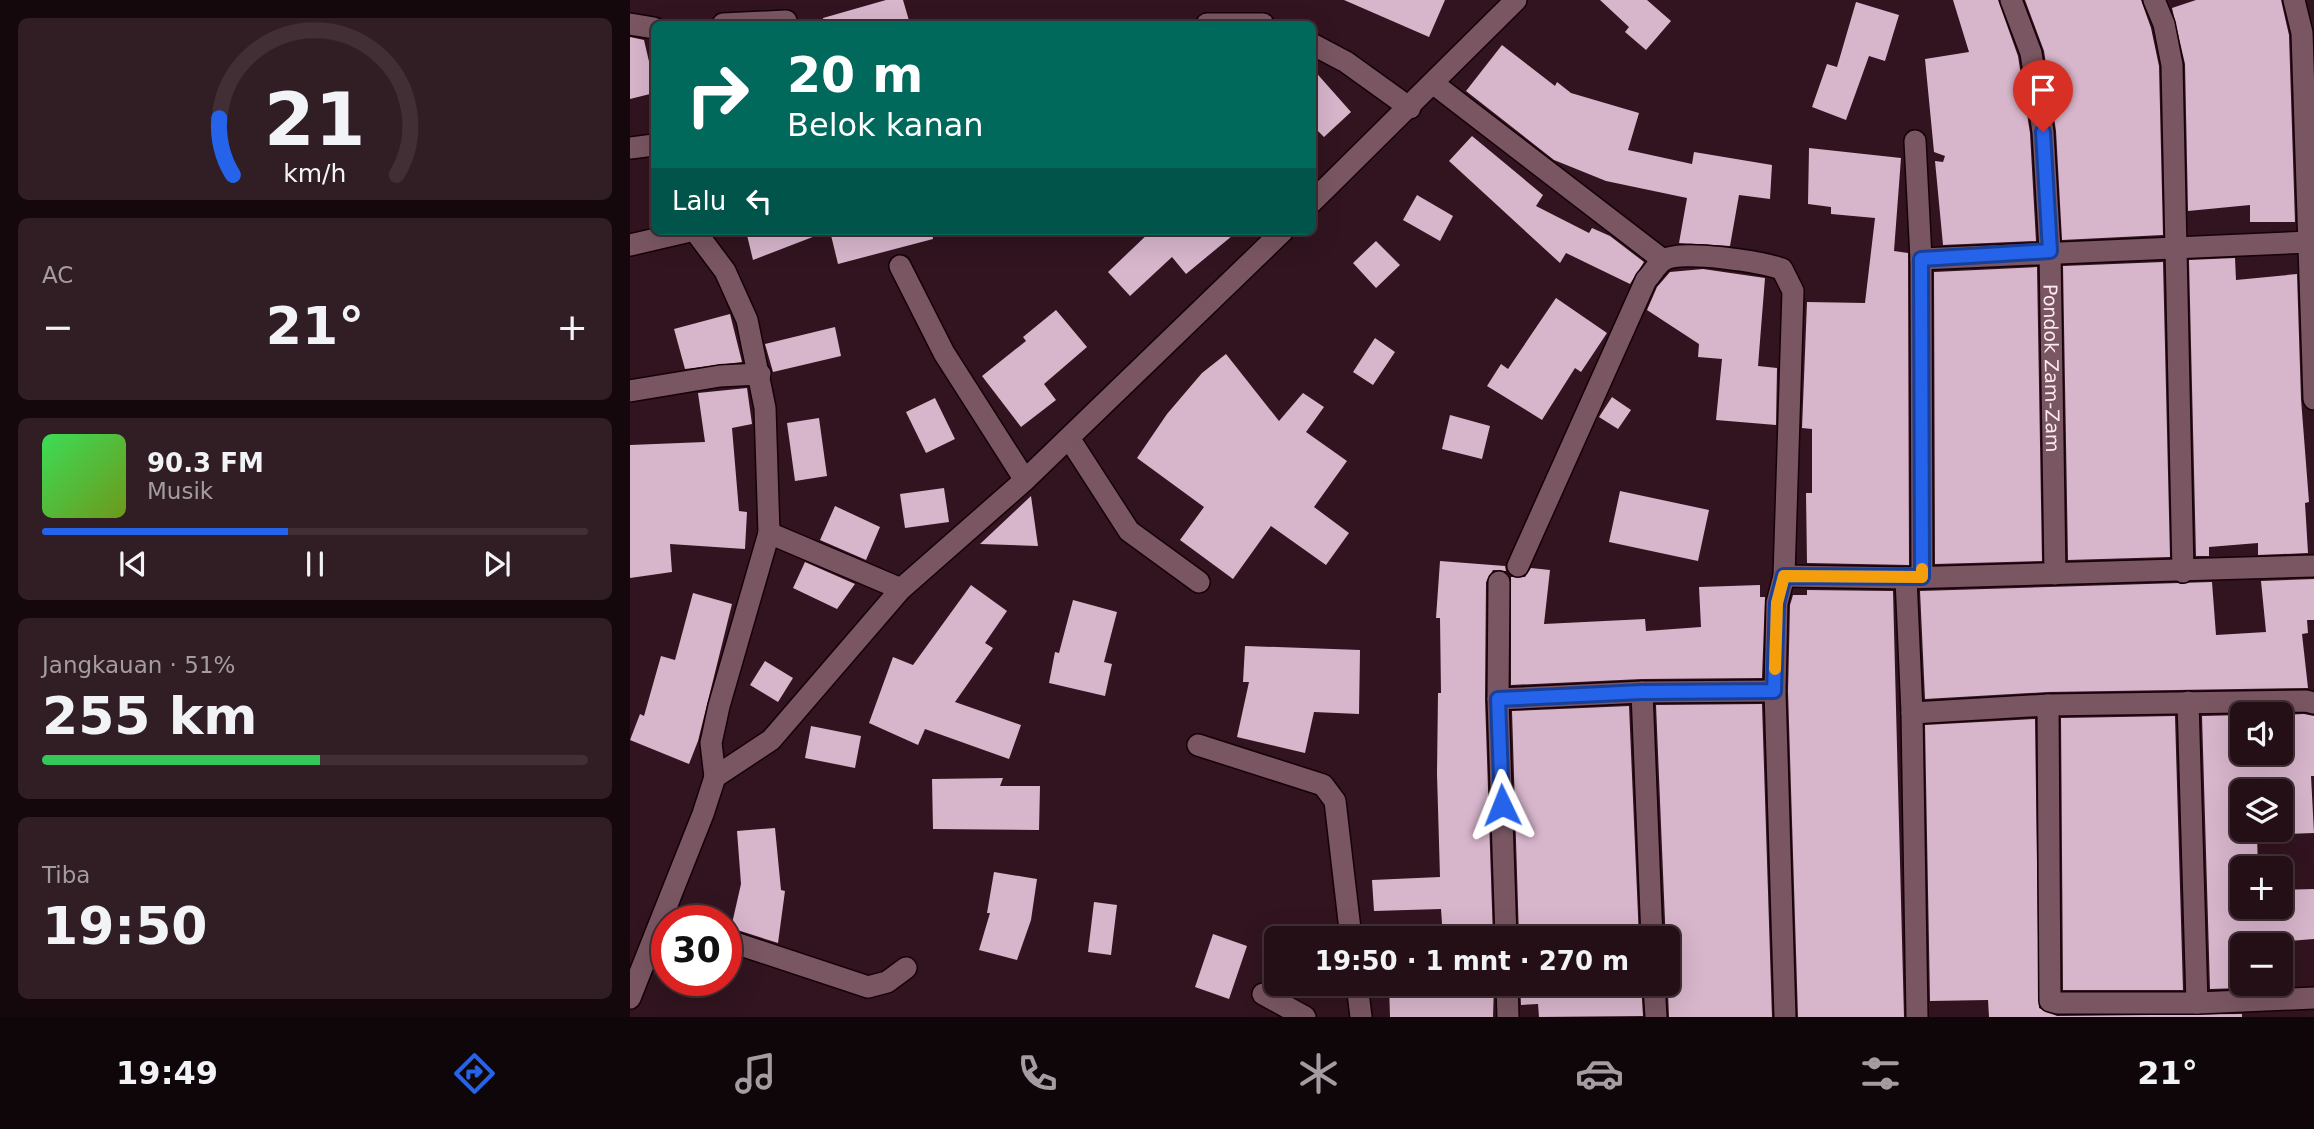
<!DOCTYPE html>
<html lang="id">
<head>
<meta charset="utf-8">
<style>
	body { margin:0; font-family:"DejaVu Sans",sans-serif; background:#311d24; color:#f1f3f6; height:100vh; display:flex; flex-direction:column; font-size:26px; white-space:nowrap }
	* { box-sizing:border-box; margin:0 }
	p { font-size:23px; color:#a39ca1 }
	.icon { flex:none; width:38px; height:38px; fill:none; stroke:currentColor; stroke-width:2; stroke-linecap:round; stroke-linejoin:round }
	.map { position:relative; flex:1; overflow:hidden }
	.side { display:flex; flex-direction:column; gap:18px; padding:18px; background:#14080d; width:630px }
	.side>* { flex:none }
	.banner { position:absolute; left:21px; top:21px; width:665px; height:214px; border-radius:10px; box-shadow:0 7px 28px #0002,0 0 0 2px #422f36; background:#00695c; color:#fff; overflow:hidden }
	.tools { position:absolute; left:1600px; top:702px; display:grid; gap:14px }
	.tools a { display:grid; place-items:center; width:63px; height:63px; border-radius:10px; background:#250f17; box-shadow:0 7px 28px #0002,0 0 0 2px #422f36; font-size:35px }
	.speed { position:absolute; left:21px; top:905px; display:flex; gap:14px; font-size:35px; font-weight:700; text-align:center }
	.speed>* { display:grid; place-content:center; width:91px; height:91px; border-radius:50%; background:#250f17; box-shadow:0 7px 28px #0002,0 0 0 2px #422f36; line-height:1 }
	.speed .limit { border:10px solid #d22; background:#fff; color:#111 }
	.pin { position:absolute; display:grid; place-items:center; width:60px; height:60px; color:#fff; margin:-72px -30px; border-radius:50% 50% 50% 0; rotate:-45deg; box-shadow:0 0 7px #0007 }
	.pin .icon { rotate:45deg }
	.me { position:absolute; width:77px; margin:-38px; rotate:358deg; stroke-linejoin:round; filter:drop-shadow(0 0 5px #0008) }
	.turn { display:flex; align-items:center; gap:24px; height:147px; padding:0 21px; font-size:32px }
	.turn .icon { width:91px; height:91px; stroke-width:2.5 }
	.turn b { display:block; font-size:49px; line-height:60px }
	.then { display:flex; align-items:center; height:66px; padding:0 21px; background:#0003; gap:14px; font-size:26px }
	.big { font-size:52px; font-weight:700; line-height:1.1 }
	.side .tile { flex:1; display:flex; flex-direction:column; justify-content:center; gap:10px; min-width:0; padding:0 24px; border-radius:10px; background:#311d24 }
	.side .dial { align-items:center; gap:0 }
	.dial svg { height:182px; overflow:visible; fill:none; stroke:#422f36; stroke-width:7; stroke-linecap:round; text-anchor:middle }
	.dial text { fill:#f1f3f6; stroke:none }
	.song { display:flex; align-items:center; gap:21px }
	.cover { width:84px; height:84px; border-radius:10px; background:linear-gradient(135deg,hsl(130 70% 55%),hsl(80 70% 35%)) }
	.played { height:7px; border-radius:4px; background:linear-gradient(90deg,#2563eb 45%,#422f36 45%) }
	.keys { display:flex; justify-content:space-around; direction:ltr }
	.heat { display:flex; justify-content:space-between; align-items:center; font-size:38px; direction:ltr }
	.charge { height:10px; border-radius:5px; background:linear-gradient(90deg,#34c759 51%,#422f36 0) }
	.trip { position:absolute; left:634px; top:926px; width:416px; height:70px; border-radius:10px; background:#250f17; box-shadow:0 7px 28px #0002,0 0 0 2px #422f36; font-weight:700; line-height:70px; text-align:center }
	.dock { display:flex; height:112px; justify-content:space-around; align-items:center; background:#0f0609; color:#a39ca1 }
	.dock .icon { width:49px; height:49px }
	.dock .on { color:#2563eb }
	.dock b { font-size:32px; color:#f1f3f6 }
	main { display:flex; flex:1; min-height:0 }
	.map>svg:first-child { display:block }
	.building { fill:#d7b5cb; fill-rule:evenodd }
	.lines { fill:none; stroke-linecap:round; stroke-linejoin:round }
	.street-casing { stroke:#170109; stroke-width:24 }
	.street { stroke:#795662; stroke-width:21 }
	.route-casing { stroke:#184099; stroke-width:18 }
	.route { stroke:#2563eb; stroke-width:12 }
	.slow { stroke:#f59e0b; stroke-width:12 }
	.labels { text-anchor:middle; stroke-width:7; stroke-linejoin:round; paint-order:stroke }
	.street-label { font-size:19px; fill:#fcebf0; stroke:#110509 }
</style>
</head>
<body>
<main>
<section class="side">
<div class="tile dial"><svg viewBox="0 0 100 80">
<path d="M14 69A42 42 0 1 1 86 69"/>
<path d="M14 69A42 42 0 0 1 8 44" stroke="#2563eb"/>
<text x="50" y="56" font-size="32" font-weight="700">21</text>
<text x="50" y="72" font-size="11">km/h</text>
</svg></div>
<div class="tile"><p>AC</p>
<div class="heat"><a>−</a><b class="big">21°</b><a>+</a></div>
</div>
<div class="tile">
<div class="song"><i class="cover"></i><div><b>90.3 FM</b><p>Musik</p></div></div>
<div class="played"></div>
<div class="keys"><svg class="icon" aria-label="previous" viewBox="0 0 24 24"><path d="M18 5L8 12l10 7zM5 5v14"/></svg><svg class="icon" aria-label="pause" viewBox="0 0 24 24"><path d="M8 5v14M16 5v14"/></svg><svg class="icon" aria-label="next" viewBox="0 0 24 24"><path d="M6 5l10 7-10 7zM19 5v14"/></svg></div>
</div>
<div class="tile"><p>Jangkauan · 51%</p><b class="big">255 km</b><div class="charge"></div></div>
<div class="tile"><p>Tiba</p><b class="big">19:50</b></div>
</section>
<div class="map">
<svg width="1684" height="1017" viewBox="0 0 1684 1017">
	<rect width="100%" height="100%" fill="#31141f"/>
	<!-- building -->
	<path class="building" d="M256 0H273L280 24H194L193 18Z
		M714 0H815L799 37Z
		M970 0H1017L1041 21 1016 50 995 32 999 27Z
		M1323 0H1368L1388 56 1400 133 1406 241 1313 245 1305 161 1313 162 1315 156 1304 152 1295 59 1339 52Z
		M1395 0H1511L1521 28 1529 66 1533 235 1432 240 1426 131 1414 51Z
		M1566 0H1651L1659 35 1665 222H1620V205L1558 211 1555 64 1542 8Z
		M1226 2 1269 15 1255 61 1239 56 1216 120 1182 107 1197 64 1207 67Z
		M0 37 14 40 24 83V93L0 99Z
		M872 45 925 86 927 82 941 93 1009 113 998 150 1062 164 1064 152 1142 165 1140 199 1109 195 1100 246 1049 243 1057 198 976 181 924 160 836 91Z
		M682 68 721 112 694 137 682 125Z
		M842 136 913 195 906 206 959 233 962 228 980 236 1014 262 1000 284 936 253 930 263 819 161Z
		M1179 148 1271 158 1264 251 1278 253V259L1279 565 1177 563 1176 493H1182V429L1172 428 1177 302 1235 303 1245 218 1201 214V207L1178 204Z
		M787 195 823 216 810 241 773 220Z
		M116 231H193V233L123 260Z
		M200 231H302L303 239 208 264Z
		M521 231H608L556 274 542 257 500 296 478 272Z
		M746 241 770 265 746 288 723 263Z
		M1605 258 1606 280 1667 274 1671 399 1679 502 1675 503 1678 553 1628 555V543L1579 547V556H1566L1559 260Z
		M1533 262 1540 557 1438 560 1433 266Z
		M1407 267 1412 561 1305 564 1304 272Z
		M1073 269 1135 278 1128 366 1147 368 1146 425 1086 420 1092 359 1068 357 1069 344 1017 310 1027 287 1040 272Z
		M926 298 977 333 951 372 945 368 912 420 857 386 871 364 878 369Z
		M426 310 457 347 414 384 426 400 391 427 352 376 396 341 393 337Z
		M100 314 112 362 55 369 44 329Z
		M205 327 211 356 143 372 135 344Z
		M745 338 765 352 743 385 723 372Z
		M596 354 649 421 673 393 694 407 676 432 717 461 684 507 719 533 696 565 641 526 603 579 550 540 574 507 507 458 537 414 572 373Z
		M117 388 122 424 102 428 109 511 117 512 115 549 40 544 42 572 0 578V445L75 442 68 393Z
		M982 397 1001 410 988 429 969 417Z
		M305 398 325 439 296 453 276 412Z
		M820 415 860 426 852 459 812 449Z
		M189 418 197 476 165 481 157 423Z
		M314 488 319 522 275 528 270 494Z
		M990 491 1079 510 1068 561 979 542Z
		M401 496 408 546 350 544Z
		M205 506 250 527 236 560 190 540Z
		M810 561 875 566 876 571 863 570 856 582 855 699 863 938H813L811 909 744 911 742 880 810 877 807 774 808 693H811L810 618H806Z
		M175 562 225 584 207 609 163 588Z
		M901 568 920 570 914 624 1015 619 1016 631 1071 627 1069 587 1130 585V597H1135L1132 678 1012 679 881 685V577H895Z
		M1684 579V620H1677L1678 633 1672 634 1678 688 1418 692 1295 699 1290 591 1582 582 1586 635 1636 632 1631 581Z
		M341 585 377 611 355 643 363 648 325 702 391 725 379 759 295 729 288 745 239 723 263 657 283 665Z
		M1177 590 1263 591 1274 1017H1168L1158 691 1160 605 1163 595H1177Z
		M63 593 102 604 68 741 59 764 0 740 10 714 14 716 31 656 45 660Z
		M443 600 487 612 474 662 482 664 475 696 419 683 425 652 429 653Z
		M615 646 730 650 729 714 684 712 675 753 607 737 619 682H613Z
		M135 661 163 678 148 702 120 685Z
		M1132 704 1142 1017H1039L1026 705Z
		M999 706 1009 938H889L882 711Z
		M1674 714 1684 716V776H1681L1684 833 1627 835 1628 868H1612V906H1650V890L1684 889V939L1612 945V988L1580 989 1572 716 1612 715V752H1650V715ZM1612 791H1650V830H1612Z
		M1545 716 1553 990H1433L1431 718Z
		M1405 719 1409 1008 1427 1016 1612 1014V1017H1359L1358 1000 1300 1001 1295 725Z
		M181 726 231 736 225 768 175 758Z
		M373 778 370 786H410L409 830 303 829 302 779Z
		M145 828 151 890 155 891 148 943 101 928 111 884 107 831Z
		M364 872 407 879 401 920 387 960 349 950 360 913H357Z
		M464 902 487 905 481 955 458 952Z
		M583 934 617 946 599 999 565 987Z
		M759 984H864L863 1017H760Z
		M890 984H1011L1013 1016 909 1017 908 1004 891 1005Z"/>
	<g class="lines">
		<!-- street casing -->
		<g class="street-casing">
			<g id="street">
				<path id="s1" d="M1381 0 1401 53 1413 132 1420 251 1425 574"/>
				<path d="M1524 0 1534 24 1542 65 1553 572"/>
				<path d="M1664 0 1672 33 1684 399"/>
				<path d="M0 24 24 28"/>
				<path d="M93 24 156 21 157 24"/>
				<path d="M577 24H633"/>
				<path d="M682 44 716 62 780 108"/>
				<path d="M804 84 1033 260"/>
				<path d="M1285 141 1291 259 1292 577"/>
				<path d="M0 148 24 145"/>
				<path d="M682 202 886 0"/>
				<path d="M65 231 95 271 117 320 135 408 139 533 89 706 81 743 85 777"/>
				<path d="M0 245 60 231"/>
				<path d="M1291 259 1679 242"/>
				<path d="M270 266 314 353 395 480"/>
				<path d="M0 391 90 376 130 374"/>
				<path d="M439 438 499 531 569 582"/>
				<path d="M139 533 271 589"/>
				<path d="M888 566 1016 280C1022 274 1027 264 1034 260 1051 249 1132 262 1152 269L1163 291 1154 576 1147 603 1145 691 1155 1017"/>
				<path d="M1154 576 1276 578 1684 566"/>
				<path d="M1276 578 1282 713 1287 1017"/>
				<path d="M869 582 868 699 876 938"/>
				<path d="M1012 692 1022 938"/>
				<path d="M868 699 1012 692 1145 691"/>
				<path d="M1558 702 1567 1003"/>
				<path d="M1418 705 1420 1001 1427 1003H1567L1684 998"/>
				<path d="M1282 713 1418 705 1676 701 1684 703"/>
				<path d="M568 745 693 785 705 801 721 938"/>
				<path d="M96 940 238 987 257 982 276 968"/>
				<path d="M727 984 731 1017"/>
				<path d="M877 984 878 1017"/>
				<path d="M1024 984 1026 1017"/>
				<path d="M633 994 675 1017"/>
				<path d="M0 998 73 814 85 777 141 740 271 589 395 480 653 231"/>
			</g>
		</g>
		<!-- street -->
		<use href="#street" class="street"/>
	</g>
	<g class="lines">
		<!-- route casing -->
		<g class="route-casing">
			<path id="route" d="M872 805 868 699 1012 692 1144 691 1147 603 1154 576 1292 577 1291 259 1420 251 1413 132"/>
		</g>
		<!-- route -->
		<use href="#route" class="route"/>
		<!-- slow -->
		<path class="slow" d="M1145 669 1147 603 1154 576 1292 577V569"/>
	</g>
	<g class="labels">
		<!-- street labels -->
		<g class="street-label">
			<text dy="7" stroke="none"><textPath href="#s1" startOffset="373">Pondok Zam-Zam</textPath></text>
		</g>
	</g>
</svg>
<div class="tools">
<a><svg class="icon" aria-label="sound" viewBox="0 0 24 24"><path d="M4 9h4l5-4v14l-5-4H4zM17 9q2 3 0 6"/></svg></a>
<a><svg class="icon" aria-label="layers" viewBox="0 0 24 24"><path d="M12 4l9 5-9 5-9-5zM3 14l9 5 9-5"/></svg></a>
<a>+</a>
<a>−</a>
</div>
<div class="speed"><div class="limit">30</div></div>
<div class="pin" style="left:1413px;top:132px;background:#d93025"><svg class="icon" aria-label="arrive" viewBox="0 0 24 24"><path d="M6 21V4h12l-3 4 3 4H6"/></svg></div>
<svg class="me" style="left:872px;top:805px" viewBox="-20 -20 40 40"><path d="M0-17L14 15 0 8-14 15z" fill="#2563eb" stroke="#fff" stroke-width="4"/></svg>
<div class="trip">19:50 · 1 mnt · 270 m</div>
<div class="banner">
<div class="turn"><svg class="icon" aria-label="right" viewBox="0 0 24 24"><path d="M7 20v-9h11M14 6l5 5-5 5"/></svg><div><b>20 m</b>Belok kanan</div></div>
<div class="then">Lalu<svg class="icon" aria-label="left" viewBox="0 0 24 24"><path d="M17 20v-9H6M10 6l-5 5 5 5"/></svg></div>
</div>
</div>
</main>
<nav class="dock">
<b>19:49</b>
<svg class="icon on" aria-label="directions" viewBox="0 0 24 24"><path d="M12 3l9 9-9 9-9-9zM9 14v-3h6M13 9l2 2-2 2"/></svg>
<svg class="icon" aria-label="music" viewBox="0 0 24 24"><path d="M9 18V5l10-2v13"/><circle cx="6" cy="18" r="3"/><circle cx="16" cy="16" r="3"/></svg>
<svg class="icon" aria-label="phone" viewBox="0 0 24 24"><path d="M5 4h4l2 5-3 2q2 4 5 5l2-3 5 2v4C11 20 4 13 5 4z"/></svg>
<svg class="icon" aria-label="climate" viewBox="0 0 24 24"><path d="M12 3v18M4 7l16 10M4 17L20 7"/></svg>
<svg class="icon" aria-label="car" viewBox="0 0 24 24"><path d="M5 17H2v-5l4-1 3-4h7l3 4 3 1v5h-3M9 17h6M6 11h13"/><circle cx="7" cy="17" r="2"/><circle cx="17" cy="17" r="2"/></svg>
<svg class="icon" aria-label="filters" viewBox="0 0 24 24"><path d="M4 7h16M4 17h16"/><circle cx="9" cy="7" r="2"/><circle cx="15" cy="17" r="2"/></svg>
<b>21°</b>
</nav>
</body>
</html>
